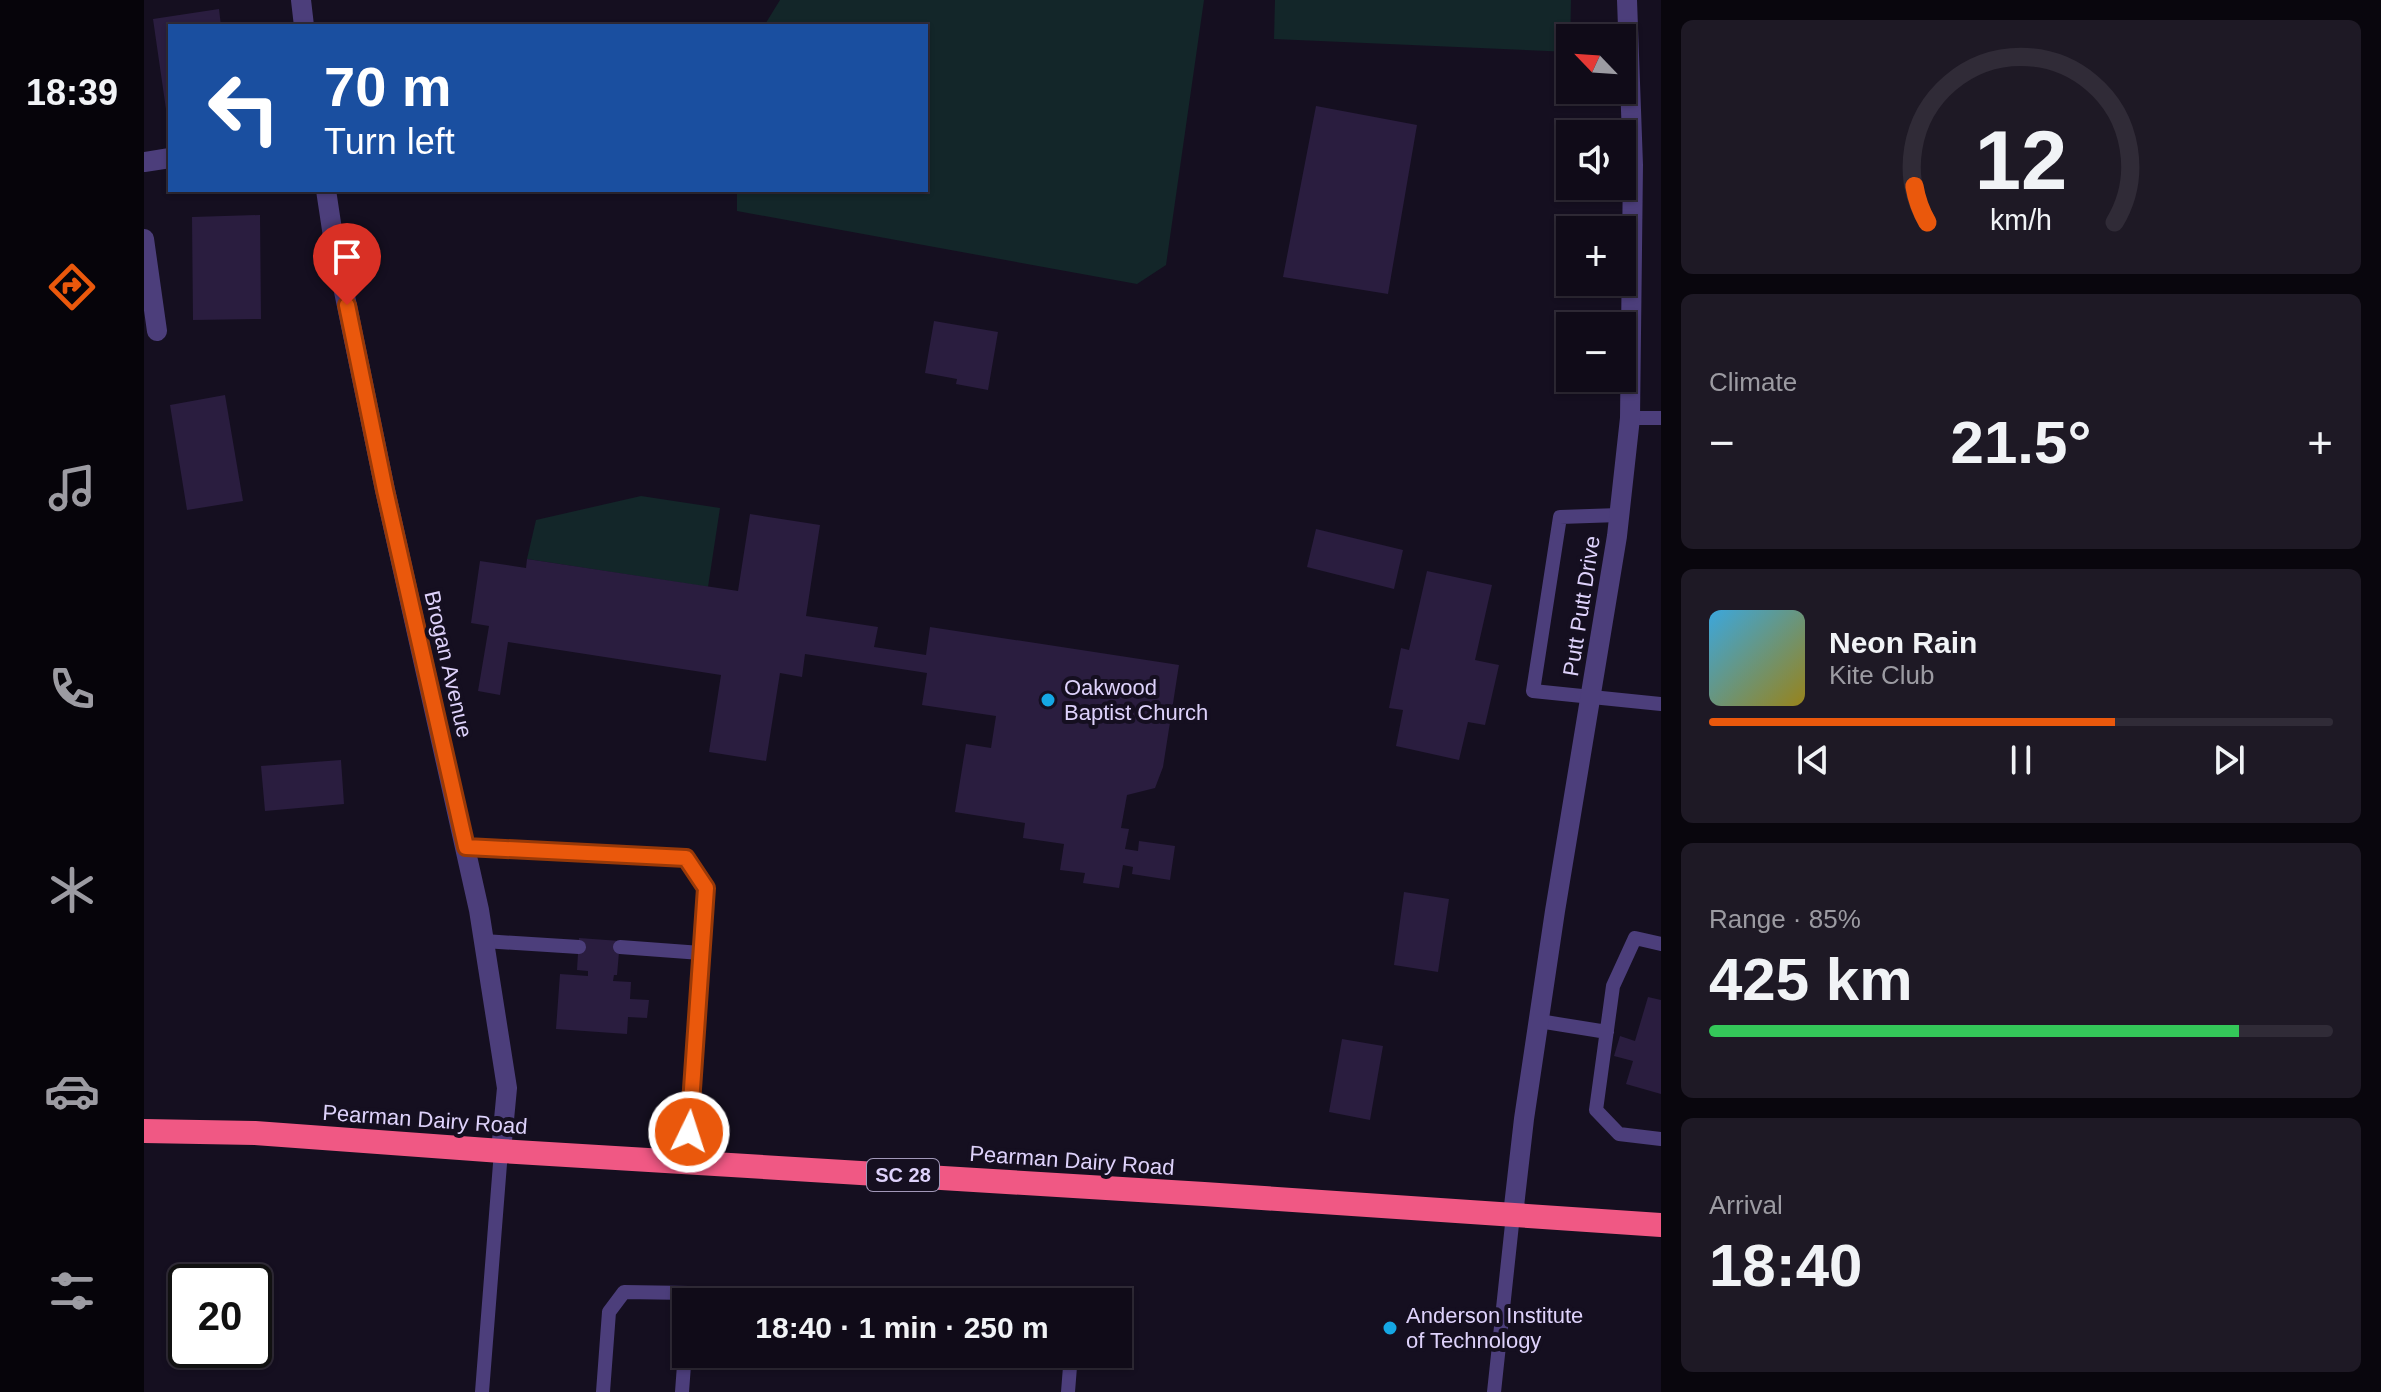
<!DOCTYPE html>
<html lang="en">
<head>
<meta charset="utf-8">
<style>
	body { margin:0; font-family:Arial,sans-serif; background:#1e1925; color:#f1f3f6; height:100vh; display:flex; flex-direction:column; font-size:30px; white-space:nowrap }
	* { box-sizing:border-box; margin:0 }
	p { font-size:26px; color:#9c9ba2 }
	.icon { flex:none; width:44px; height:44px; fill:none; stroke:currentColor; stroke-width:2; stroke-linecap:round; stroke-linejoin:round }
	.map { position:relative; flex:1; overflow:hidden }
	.side { display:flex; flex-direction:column; gap:20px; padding:20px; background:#09060d; width:720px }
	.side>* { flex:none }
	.hud { position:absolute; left:24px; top:24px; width:760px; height:168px; border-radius:0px; box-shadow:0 2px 6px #0004,0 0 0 2px #302b37; background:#1a4fa0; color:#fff; overflow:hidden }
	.needle { width:52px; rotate:295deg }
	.buttons { position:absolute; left:1412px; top:24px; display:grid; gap:16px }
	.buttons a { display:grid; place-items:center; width:80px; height:80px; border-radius:0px; background:#100b18; box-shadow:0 2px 6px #0004,0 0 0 2px #302b37; font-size:40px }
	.speed { position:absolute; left:24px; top:1264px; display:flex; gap:16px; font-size:40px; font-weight:700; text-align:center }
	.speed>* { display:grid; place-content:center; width:104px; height:104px; border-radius:50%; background:#100b18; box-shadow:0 2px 6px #0004,0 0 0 2px #302b37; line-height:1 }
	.speed .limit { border:4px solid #111; border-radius:12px; background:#fff; color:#111 }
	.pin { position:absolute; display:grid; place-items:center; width:68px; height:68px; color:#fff; margin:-82px -34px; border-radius:50% 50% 50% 0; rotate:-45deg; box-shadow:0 0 8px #0007 }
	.pin .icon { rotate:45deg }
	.me { position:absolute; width:88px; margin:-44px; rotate:4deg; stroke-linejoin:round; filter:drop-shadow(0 0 6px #0008) }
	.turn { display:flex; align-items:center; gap:28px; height:168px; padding:0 24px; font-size:36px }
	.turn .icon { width:104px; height:104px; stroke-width:2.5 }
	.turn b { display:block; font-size:56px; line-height:68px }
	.big { font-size:60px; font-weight:800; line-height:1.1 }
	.side .widget { flex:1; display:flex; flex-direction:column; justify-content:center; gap:12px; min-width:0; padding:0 28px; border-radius:12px; background:#1e1925 }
	.side .dial { align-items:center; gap:0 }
	.dial svg { height:208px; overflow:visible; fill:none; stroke:#302b37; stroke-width:7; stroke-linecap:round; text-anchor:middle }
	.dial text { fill:#f1f3f6; stroke:none }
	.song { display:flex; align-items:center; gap:24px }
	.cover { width:96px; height:96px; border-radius:12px; background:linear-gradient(135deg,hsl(200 70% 55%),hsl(50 70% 35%)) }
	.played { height:8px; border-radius:4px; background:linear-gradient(90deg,#ea580c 65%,#302b37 65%) }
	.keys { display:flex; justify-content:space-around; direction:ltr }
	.heat { display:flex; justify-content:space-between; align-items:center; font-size:44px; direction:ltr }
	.charge { height:12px; border-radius:6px; background:linear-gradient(90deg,#34c759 85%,#302b37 0) }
	.trip { position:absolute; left:528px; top:1288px; width:460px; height:80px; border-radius:0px; background:#100b18; box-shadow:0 2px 6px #0004,0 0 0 2px #302b37; font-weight:800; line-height:80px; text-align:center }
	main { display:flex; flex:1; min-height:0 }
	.menu { display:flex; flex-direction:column; width:144px; justify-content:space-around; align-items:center; background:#06040a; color:#9c9ba2 }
	.menu .icon { width:56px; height:56px }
	.menu .current { color:#ea580c }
	.menu b { font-size:36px; color:#f1f3f6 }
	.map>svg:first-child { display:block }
	.green { fill:#132629 }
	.building { fill:#2a1d3f }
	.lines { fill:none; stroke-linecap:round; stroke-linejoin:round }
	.lane { stroke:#4c3e7b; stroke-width:14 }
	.street { stroke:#4c3e7b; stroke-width:20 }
	.highway { stroke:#f05884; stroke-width:24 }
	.route-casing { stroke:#983908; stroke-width:20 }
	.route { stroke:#ea580c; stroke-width:14 }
	.poi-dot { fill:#15a7e4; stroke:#150f20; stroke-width:3 }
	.labels { text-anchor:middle; stroke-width:8; stroke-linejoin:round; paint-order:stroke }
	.shield { fill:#150f20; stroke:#a298b9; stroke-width:2 }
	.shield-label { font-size:20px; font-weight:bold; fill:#ded2fb }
	.street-label { font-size:22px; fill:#ded2fb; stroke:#150f20 }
	.poi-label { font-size:22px; fill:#ded2fb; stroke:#150f20; text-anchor:start }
</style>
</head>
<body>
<main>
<nav class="menu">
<b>18:39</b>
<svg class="icon current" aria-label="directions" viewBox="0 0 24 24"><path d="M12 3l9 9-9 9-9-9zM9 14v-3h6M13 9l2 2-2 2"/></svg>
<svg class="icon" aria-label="music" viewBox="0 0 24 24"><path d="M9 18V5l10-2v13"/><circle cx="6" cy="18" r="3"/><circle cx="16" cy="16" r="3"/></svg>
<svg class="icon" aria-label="phone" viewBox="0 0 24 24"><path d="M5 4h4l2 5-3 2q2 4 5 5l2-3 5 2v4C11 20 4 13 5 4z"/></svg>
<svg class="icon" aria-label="climate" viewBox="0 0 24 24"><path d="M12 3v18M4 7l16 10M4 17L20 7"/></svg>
<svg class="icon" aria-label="car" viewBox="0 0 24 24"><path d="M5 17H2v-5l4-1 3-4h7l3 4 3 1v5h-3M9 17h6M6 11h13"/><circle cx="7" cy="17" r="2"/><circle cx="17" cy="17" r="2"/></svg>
<svg class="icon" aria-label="filters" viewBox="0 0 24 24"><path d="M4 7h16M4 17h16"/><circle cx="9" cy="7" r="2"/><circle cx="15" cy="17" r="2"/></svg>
</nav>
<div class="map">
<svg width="1517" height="1392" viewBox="0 0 1517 1392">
	<rect width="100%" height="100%" fill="#150f20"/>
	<!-- green -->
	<path class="green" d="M636 0H1060L1022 265 993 284 593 211V190H782V26H620Z
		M1131 0H1427L1426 52 1130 39Z
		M497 496 576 508 564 587 383 559 392 520Z"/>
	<!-- building -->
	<path class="building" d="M75 9 77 26H26V123H24L9 19Z
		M1172 106 1273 125 1244 294 1139 277Z
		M116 215 117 319 49 320 48 217Z
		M790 321 854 332 844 390 812 384 813 379 781 373Z
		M81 395 99 501 43 510 26 405Z
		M606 514 676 525 662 616 734 627 730 647 782 655 786 627 1035 665 1019 767 1011 788 983 795 977 828 985 829 981 849 994 851 995 841 1031 846 1026 880 988 874 989 867 979 865 975 888 939 883 941 873 916 870 920 844 879 838 881 823 811 812 822 744 847 748 852 716 778 705 783 673 661 654 658 677 636 673 622 761 565 752 577 675 364 642 356 695 334 691 345 626 327 623 336 561 382 568 383 559 594 591Z
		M1172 529 1259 550 1250 589 1163 567Z
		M1283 571 1348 585 1331 660 1355 665 1341 725 1324 722 1315 760 1252 746 1259 710 1245 708 1257 648 1265 650Z
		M197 760 200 804 121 811 117 766Z
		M1260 892 1305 899 1294 972 1250 965Z
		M435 938 476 941 473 975H470L469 981 487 982 486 999 505 1000 503 1018 484 1017 483 1034 412 1029 416 974 444 976V971L433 970Z
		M1504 997 1517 1000V1094L1482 1084 1489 1061 1470 1056 1476 1036 1491 1041Z
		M1198 1039 1239 1046 1226 1120 1185 1112Z"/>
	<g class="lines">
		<!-- lane -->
		<path class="lane" d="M1486 418H1517
			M1475 515 1416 517 1389 691 1517 704
			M322 847 542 858 562 888 543 1162
			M340 941 435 947
			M1517 944 1491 938 1469 986 1452 1110 1475 1134 1517 1139
			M476 947 557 953
			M1395 1021 1463 1032
			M545 1302V1293L679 1302
			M338 1392 357 1151
			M459 1392 465 1312 480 1292 545 1293
			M538 1392 542 1338
			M924 1392 927 1354
			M1350 1392 1369 1215"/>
		<!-- street -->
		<path class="street" d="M157 0 160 26
			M0 162 26 158
			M182 190 190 243 241 490 335 910 363 1088 357 1151
			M0 239 13 331
			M1369 1215 1380 1119 1411 911 1473 536 1486 418 1489 165 1483 0"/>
		<!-- highway -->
		<path class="highway" d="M0 1131 111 1133 357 1151 1060 1194 1517 1225"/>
	</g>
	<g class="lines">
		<!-- route casing -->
		<g class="route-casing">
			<path id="route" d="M203 305 241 490 322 847 542 858 562 888 545 1132"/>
		</g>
		<!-- route -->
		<use href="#route" class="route"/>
	</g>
	<!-- markers -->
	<g class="poi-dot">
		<circle cx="904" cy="700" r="8"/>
		<circle cx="1246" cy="1328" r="8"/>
	</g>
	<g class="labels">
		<!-- shield labels -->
		<rect class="shield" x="723" y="1159" width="72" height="32" rx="6"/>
		<g class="shield-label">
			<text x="759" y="1182">SC 28</text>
		</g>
		<!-- street labels -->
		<g class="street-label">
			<text transform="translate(1437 606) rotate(-81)" y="8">Putt Putt Drive</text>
			<text transform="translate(305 664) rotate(77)" y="8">Brogan Avenue</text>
			<text transform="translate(281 1119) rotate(4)" y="8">Pearman Dairy Road</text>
			<text transform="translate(928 1160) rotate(4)" y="8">Pearman Dairy Road</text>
		</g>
		<!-- poi labels -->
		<g class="poi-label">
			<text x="920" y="695">Oakwood<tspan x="920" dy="25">Baptist Church</tspan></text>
			<text x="1262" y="1323">Anderson Institute<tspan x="1262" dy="25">of Technology</tspan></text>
		</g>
	</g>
</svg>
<div class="buttons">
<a><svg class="needle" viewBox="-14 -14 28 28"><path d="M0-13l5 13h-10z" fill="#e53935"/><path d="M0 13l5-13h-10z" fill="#9c9ba2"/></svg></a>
<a><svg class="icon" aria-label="sound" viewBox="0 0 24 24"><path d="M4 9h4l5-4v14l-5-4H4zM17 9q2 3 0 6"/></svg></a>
<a>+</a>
<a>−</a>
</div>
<div class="speed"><div class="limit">20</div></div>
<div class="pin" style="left:203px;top:305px;background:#d93025"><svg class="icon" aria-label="arrive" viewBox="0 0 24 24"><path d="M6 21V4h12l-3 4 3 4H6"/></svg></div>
<svg class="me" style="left:545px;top:1132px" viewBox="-20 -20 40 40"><circle r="17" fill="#ea580c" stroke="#fff" stroke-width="3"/><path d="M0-11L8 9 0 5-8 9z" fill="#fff"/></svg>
<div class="trip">18:40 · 1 min · 250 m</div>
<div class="hud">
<div class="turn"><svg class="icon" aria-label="left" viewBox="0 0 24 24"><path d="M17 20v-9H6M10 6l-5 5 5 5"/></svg><div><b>70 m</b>Turn left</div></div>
</div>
</div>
<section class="side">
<div class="widget dial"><svg viewBox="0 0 100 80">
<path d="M14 69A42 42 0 1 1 86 69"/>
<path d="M14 69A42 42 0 0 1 9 55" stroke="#ea580c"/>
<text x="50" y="56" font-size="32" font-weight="700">12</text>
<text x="50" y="72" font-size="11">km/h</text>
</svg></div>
<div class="widget"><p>Climate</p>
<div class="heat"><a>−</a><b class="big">21.5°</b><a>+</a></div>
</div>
<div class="widget">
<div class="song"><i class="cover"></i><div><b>Neon Rain</b><p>Kite Club</p></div></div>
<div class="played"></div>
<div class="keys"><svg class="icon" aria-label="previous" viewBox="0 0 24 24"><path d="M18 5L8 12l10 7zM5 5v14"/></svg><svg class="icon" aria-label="pause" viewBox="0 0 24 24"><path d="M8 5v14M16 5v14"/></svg><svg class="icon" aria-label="next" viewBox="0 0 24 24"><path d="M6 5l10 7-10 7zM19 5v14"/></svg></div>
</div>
<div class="widget"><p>Range · 85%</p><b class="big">425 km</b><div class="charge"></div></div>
<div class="widget"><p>Arrival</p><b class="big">18:40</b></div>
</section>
</main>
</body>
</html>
